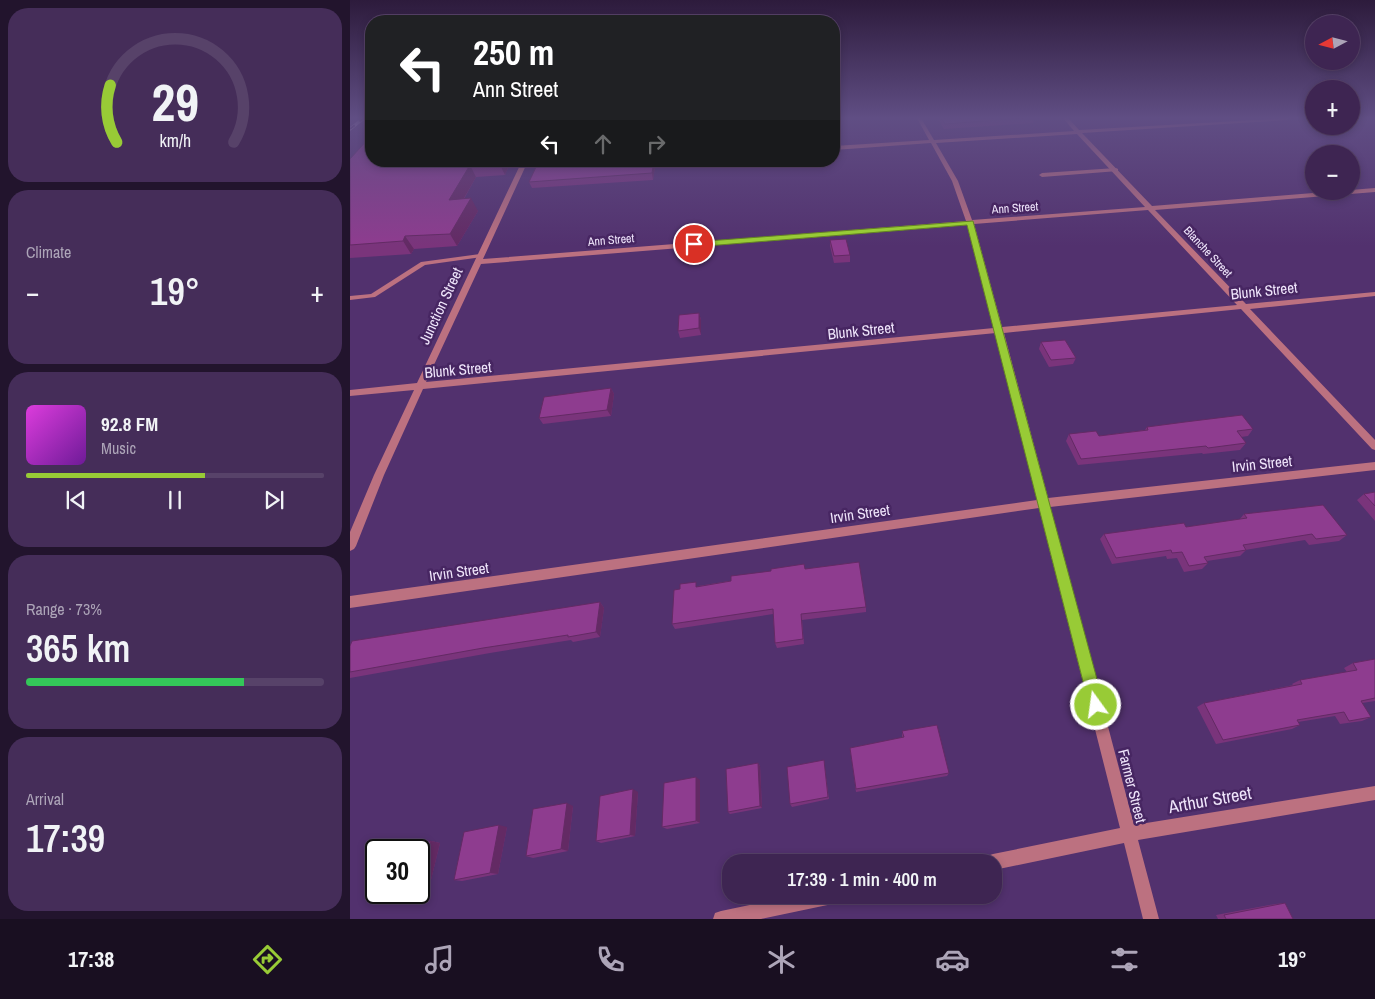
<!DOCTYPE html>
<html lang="en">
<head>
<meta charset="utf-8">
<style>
	body { margin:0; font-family:"Archivo Narrow",sans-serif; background:#452d59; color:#f1f3f6; height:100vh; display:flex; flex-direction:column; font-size:19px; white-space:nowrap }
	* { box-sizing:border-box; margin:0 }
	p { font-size:16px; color:#ada5b8 }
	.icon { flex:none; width:28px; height:28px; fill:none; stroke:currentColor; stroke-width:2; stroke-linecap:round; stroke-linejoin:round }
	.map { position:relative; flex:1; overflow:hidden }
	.panel { display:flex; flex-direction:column; gap:8px; padding:8px; background:#22142d; width:350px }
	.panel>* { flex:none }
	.banner { position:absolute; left:15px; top:15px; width:475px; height:152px; border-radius:20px; box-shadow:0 2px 8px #0003,0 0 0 1px #574269; background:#202124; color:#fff; overflow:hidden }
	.needle { width:32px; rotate:263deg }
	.buttons { position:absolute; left:955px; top:15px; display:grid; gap:10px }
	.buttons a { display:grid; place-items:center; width:55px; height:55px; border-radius:50%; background:#3e2552; box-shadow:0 2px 8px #0003,0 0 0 1px #574269; font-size:25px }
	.speed { position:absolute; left:15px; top:839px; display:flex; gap:10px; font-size:25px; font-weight:700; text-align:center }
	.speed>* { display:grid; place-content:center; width:65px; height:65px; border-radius:50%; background:#3e2552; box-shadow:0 2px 8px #0003,0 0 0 1px #574269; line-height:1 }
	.speed .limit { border:2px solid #111; border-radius:8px; background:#fff; color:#111 }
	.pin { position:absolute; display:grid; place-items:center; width:42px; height:42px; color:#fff; margin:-21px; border:2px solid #fff; border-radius:50%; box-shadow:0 1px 5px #0007 }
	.me { position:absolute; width:55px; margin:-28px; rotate:346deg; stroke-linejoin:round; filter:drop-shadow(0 0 4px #0008) }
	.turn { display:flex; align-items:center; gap:18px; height:105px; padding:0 25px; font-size:22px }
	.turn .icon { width:65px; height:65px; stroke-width:2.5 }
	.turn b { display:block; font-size:35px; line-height:42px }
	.lanes { display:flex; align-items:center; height:48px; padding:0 25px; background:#0003; justify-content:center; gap:25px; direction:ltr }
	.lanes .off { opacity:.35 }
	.big { font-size:38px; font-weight:600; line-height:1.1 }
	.panel .tile { flex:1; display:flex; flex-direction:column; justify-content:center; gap:8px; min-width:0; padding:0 18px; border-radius:20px; background:#452d59 }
	.panel .dial { align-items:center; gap:0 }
	.dial svg { height:130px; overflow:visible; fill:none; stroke:#574269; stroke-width:7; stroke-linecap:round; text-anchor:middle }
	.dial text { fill:#f1f3f6; stroke:none }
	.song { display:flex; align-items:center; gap:15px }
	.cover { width:60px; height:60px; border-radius:8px; background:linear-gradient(135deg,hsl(300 70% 55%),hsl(280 70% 35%)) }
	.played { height:5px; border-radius:2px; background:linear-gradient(90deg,#98cb36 60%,#574269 60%) }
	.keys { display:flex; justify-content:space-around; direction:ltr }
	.heat { display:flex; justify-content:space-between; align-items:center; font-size:28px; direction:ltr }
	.charge { height:8px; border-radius:4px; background:linear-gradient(90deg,#34c759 73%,#574269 0) }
	.trip { position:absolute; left:372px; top:854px; width:280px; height:50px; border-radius:20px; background:#3e2552; box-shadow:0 2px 8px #0003,0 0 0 1px #574269; font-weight:600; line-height:50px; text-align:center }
	.dock { display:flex; height:80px; justify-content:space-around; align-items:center; background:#190f21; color:#ada5b8 }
	.dock .icon { width:35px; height:35px }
	.dock .active { color:#98cb36 }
	.dock b { font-size:22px; color:#f1f3f6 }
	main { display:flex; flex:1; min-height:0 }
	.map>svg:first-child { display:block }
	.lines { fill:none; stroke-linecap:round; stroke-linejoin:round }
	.lane { fill:#bc7180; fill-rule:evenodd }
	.street { fill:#bc7180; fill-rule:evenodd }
	.rail-casing { stroke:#d8cae6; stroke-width:3 }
	.rail { stroke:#472662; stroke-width:2; stroke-dasharray:6; stroke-linecap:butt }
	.wall { fill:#7a347b }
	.shaded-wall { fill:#632a64 }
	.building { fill:#8e3c8f; stroke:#632a64 }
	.route { fill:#98cb36; stroke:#638423 }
	.labels { text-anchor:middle; stroke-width:5; stroke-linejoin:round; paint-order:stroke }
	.far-street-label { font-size:12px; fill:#efe5fb; stroke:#472662 }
	.street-label { font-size:15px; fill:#efe5fb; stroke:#472662 }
	.near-street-label { font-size:18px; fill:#efe5fb; stroke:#472662 }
</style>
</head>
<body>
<main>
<section class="panel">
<div class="tile dial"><svg viewBox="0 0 100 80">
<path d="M14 69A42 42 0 1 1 86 69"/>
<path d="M14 69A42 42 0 0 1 10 34" stroke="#98cb36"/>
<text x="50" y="56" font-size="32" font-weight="700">29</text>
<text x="50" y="72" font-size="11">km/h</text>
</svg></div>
<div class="tile"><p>Climate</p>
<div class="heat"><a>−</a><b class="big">19°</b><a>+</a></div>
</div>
<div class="tile">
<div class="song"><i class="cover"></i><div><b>92.8 FM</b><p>Music</p></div></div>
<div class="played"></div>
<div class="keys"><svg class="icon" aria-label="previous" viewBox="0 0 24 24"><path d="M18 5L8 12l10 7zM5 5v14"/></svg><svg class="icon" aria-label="pause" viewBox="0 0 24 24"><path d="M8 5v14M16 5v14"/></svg><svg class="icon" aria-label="next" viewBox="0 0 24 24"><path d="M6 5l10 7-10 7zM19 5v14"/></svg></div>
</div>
<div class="tile"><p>Range · 73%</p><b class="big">365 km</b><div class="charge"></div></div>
<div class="tile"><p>Arrival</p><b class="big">17:39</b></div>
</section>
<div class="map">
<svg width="1025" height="919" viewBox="0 0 1025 919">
	<rect width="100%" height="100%" fill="#52316e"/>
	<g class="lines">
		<!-- lane -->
		<path class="lane" d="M766 168 768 169V171L692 177 689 175 692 173Z
			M130 254 133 256 132 257 75 265 25 297 0 300V296L21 294 71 262Z"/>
		<!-- street -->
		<path class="street" d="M567 118H571L584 140 724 131 713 118H718L729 130 939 118 937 120 732 133 802 206 1025 188V192L805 210 896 304 1025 292V296L900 309 1025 440V450L1022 449 891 309 654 333 698 498 1025 462V470L700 507 784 825 1025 786V800L788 840 809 919H793L774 843 644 870V862H635L637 856 643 854 770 828 689 508 0 608V596L687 500 646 333 73 389 34 475 6 546 4 549 0 551V532L24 475 64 390 0 396V390L67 383 172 161H178L133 259 616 221 602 181 581 143 484 150V146L579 140ZM727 134 795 207 622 220 608 181 586 143ZM798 210 887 305 652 327 624 224ZM617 225 644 328 76 382 131 264Z
			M448 895H495L493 901 487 903 411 919H363L365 913 371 911Z"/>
		<!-- rail casing -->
		<g class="rail-casing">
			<path id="rail" d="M0 129 14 118"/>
		</g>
		<!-- rail -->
		<use href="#rail" class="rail"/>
	</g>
	<!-- wall -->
	<path class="wall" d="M587 118H684L683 123 594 129Z
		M0 159 161 161 155 175 126 177 114 199 128 211 107 246 64 249 61 254 0 258Z
		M191 161H240L192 165Z
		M306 161 303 180 182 188 179 182Z
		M480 240 500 255V262L484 263 480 246Z
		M349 313 351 320V335L330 338 328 331Z
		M691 342 726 358 723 364 699 367 689 349Z
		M261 388 264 394 261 416 193 424 189 418Z
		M797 427 903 429 898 436 891 437 896 443 890 450 853 454 852 453 728 465 716 441 719 434 749 436 795 430Z
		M1025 492V521L1007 500 1014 494Z
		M894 514 997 535 989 541 959 545 955 540 895 550H896L890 556 857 561 858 563 852 569 834 572 827 558 817 559 816 556 762 564 750 539 754 534 836 527 889 520Z
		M455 569 516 607V612L452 620 454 644 427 648 425 643 423 614 325 629 322 624 348 586Z
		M250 602 254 608 250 637 223 642 221 640 140 653 0 678V646Z
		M1025 659V701L1012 703 1021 717 1012 721 990 724 985 716 948 722 950 725 942 729 866 744 847 707 854 703 943 685 942 684 950 680 997 672 994 668 1003 663Z
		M552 731 599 773 597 776 506 792 500 748 552 738Z
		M408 763 410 766 412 808 380 814 378 812Z
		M474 763 479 799 442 807 440 804Z
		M350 780V823L317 829 312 827Z
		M288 792 285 836 251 843 246 841Z
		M223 806 218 851 183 858 176 856Z
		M157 827 148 874 112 881 104 880Z
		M81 841 90 843 78 892 42 899H31L33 892H69V850Z
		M935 903 943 919H868L866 915 925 904Z"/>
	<!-- shaded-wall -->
	<path class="shaded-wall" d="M150 161H161L155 175 149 163Z
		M304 161H306L303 180 302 173Z
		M120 165 126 177 106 212 99 200Z
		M121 198 128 211 107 246 100 234Z
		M55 236 64 249 61 254 53 241Z
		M349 313 351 320V335L349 328Z
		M261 388 264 394 261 416 257 410Z
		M250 602 254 608 250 637 246 632Z
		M408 763 410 766 412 808 410 806Z
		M346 777 350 780V823L346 821Z
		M283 789 288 792 285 836 280 835Z
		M217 803 223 806 218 851 211 849Z
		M149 825 157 827 148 874 140 873Z
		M81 841 90 843 78 892 69 891Z"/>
	<!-- building -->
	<path class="building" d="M591 118H674L595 124Z
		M20 137H21V161H150L149 163 120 165 99 200 121 198 100 234 55 236 53 241 0 245V159Z
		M260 161H304L302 173 179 182 186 167Z
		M496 239 500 255 484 256 480 240Z
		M349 313V328L328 331 329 315Z
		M715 340 726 358 701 360 691 342Z
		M261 388 257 410 189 418 194 397Z
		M892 415 903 429 887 431 896 443 858 448 856 446 731 459 719 434 746 431 749 436 798 430 797 427 835 422Z
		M1025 492V506L1014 494Z
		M973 505 997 535 966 539 962 534 893 545 896 550 854 557 858 563 839 566 832 552 822 553 821 550 766 558 754 534 834 523 836 527 897 518 894 514Z
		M509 562 516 607 451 614 453 639 425 643 423 609 322 624 324 590 330 589V584L346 582V587L381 581V576L421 571V569L454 564 455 569Z
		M250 602 246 632 218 637V635L133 648 0 672V646L2 641Z
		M1025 659V698L1011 701 1021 717 999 721 994 712 947 720 950 725 873 740 854 703 952 684 950 680 1007 670 1003 663Z
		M587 725 599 773 506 789 500 748 554 737 552 731Z
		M474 760 478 797 440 804 437 767Z
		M408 763 410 806 378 812 376 769Z
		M346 777V821L312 827 314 783Z
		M283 789 280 835 246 841 250 796Z
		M217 803 211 849 176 856 183 809Z
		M149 825 140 873 104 880 114 832Z
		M81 841 69 890V850H44L45 848Z
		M33 892H61L31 899Z
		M935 903 943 919H876L874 915Z"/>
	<!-- sky -->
	<linearGradient id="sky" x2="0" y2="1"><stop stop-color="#2d1b3c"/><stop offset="0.48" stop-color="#604e84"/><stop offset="1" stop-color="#604e84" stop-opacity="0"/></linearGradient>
	<rect width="1025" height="246" fill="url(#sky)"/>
	<!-- route -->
	<path class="route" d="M623 221 754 705 752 711 746 713 741 711 739 705 617 225 344 247 340 244 344 242Z"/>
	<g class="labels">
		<!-- far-street labels -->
		<g class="far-street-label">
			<text transform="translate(665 208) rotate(-4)" y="4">Ann Street</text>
			<text transform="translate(261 240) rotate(-5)" y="4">Ann Street</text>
			<text transform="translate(858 252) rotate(47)" y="4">Blanche Street</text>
		</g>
		<!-- street labels -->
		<g class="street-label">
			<text transform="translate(914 291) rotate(-6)" y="5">Blunk Street</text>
			<text transform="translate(91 306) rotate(-65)" y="5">Junction Street</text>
			<text transform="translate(511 331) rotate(-6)" y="5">Blunk Street</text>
			<text transform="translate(108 370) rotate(-5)" y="5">Blunk Street</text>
			<text transform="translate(912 464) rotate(-6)" y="5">Irvin Street</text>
			<text transform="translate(510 514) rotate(-8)" y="5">Irvin Street</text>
			<text transform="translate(109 572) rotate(-8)" y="5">Irvin Street</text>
			<text transform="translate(782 786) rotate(76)" y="5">Farmer Street</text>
		</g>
		<!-- near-street labels -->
		<g class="near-street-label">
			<text transform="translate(860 800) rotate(-10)" y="6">Arthur Street</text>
		</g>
	</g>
</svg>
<div class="buttons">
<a><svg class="needle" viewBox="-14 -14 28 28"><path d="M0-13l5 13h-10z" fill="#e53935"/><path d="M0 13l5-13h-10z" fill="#ada5b8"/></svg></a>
<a>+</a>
<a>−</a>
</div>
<div class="speed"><div class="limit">30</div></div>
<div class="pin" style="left:344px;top:244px;background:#d93025"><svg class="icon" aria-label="arrive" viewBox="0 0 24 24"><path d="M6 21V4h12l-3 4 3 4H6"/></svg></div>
<svg class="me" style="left:746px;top:705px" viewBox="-20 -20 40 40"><circle r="17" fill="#98cb36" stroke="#fff" stroke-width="3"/><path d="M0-11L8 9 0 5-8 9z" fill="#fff"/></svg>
<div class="trip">17:39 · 1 min · 400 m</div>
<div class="banner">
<div class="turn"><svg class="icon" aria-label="left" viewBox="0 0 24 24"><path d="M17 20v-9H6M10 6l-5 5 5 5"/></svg><div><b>250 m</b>Ann Street</div></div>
<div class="lanes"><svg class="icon" aria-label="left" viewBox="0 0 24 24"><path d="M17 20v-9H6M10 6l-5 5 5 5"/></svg><svg class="icon off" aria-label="ahead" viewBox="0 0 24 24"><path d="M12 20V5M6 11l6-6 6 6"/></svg><svg class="icon off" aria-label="right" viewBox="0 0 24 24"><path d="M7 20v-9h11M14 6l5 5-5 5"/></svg></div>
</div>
</div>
</main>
<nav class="dock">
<b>17:38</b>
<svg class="icon active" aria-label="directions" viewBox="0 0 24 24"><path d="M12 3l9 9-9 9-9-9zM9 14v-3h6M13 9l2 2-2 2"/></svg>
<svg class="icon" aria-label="music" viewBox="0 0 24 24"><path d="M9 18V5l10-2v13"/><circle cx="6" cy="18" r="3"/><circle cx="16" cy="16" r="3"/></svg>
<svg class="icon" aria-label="phone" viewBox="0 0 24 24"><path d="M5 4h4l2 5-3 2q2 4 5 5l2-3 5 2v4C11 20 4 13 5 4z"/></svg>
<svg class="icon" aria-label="climate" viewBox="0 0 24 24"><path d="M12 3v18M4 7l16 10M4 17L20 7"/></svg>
<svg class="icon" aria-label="car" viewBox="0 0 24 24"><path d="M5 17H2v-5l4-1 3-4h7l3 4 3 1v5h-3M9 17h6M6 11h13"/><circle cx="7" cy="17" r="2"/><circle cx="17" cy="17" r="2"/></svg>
<svg class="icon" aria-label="filters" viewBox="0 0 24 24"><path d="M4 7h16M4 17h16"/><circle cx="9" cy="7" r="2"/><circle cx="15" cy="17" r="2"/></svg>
<b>19°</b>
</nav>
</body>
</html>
